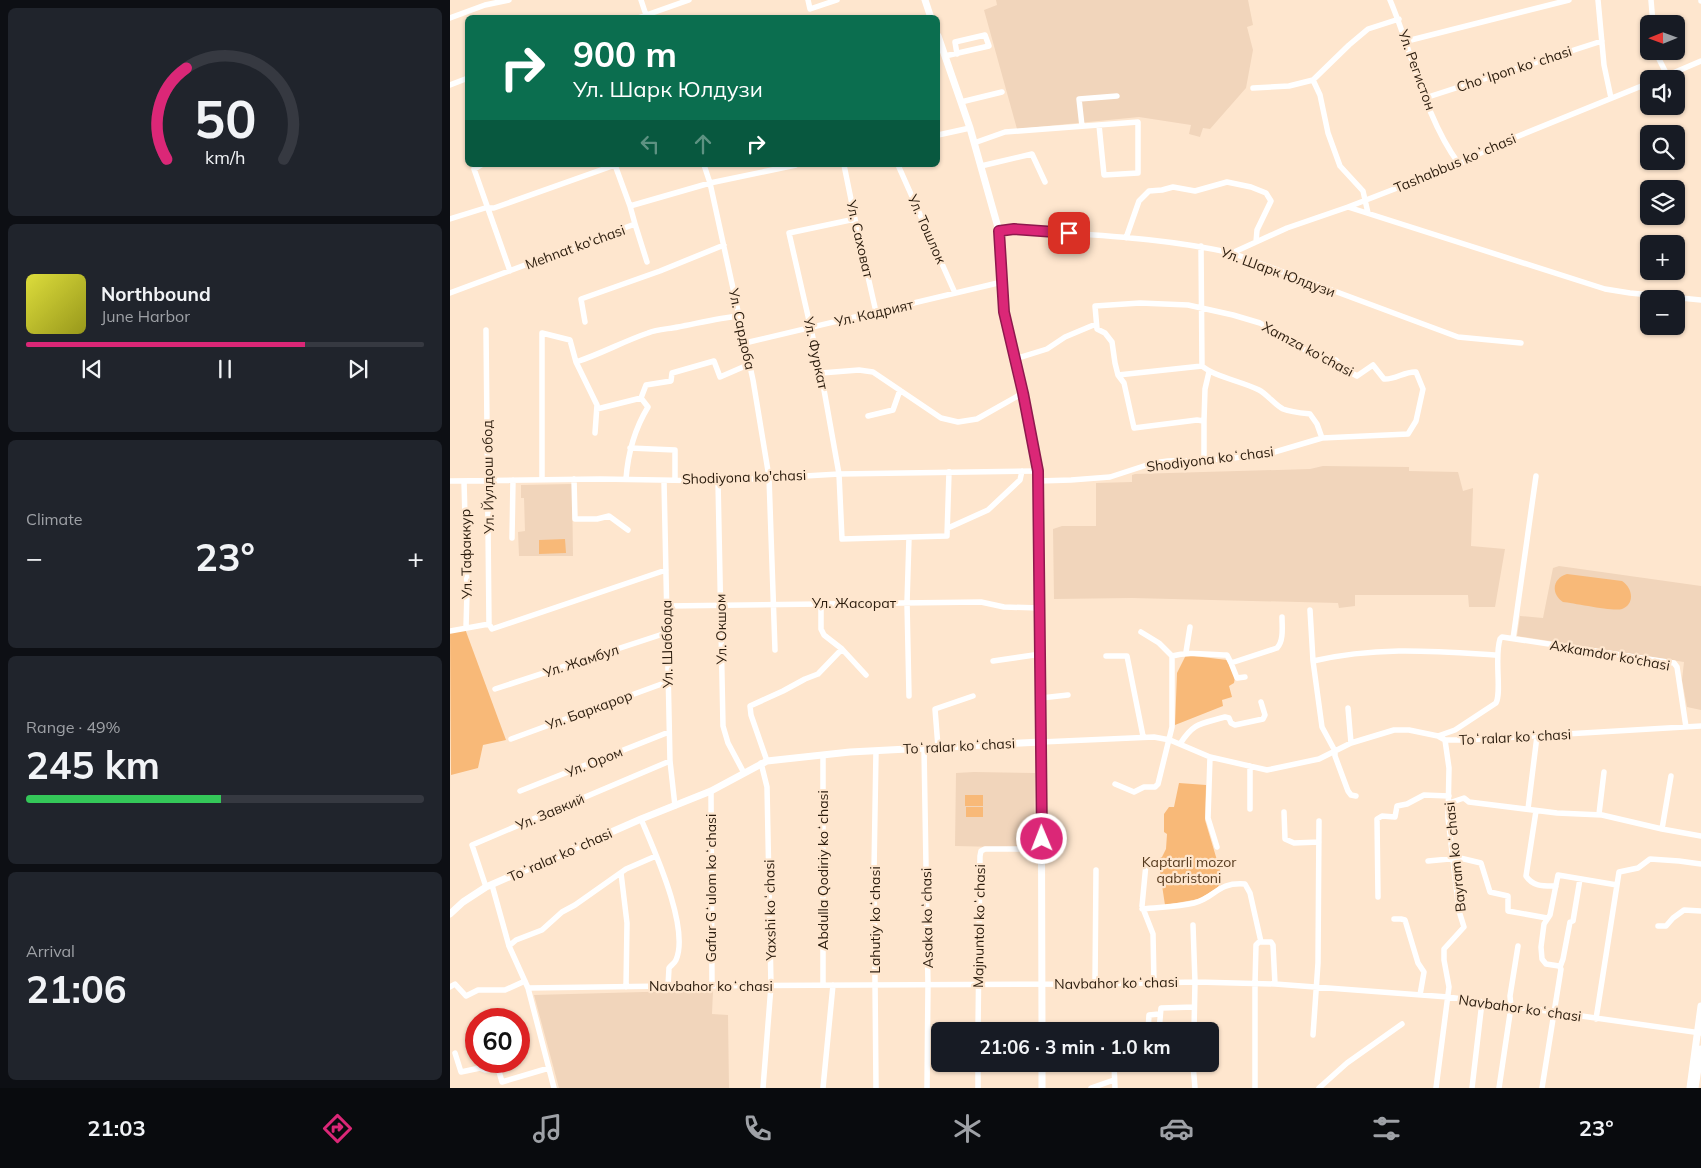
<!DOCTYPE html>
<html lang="en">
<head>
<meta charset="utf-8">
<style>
	body { margin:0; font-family:Mulish,sans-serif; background:#20242c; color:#f1f3f6; height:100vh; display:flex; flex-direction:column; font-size:19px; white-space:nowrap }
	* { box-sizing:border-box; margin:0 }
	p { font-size:16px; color:#9ea1a6 }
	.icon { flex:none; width:28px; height:28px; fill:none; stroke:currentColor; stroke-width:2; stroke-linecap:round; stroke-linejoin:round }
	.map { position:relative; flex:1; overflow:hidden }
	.side { display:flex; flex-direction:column; gap:8px; padding:8px; background:#0d0f14; width:450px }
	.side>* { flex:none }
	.hud { position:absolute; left:15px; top:15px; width:475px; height:152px; border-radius:8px; box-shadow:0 1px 4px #0004; background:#0b6e4f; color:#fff; overflow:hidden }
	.needle { width:32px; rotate:269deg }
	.fabs { position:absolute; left:1190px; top:15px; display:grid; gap:10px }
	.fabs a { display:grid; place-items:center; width:45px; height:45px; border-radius:8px; background:#171b24; box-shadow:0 1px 4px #0004; font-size:25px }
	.speed { position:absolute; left:15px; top:1008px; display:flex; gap:10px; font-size:25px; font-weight:700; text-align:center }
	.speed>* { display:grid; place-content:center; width:65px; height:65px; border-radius:50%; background:#171b24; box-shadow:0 1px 4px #0004; line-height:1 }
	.speed .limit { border:8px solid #d22; background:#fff; color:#111 }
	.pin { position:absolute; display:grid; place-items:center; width:42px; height:42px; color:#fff; margin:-21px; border-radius:10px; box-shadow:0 2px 8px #0006 }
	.me { position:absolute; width:55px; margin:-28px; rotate:359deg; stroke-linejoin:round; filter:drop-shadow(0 0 4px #0008) }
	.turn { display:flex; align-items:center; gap:18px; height:105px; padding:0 25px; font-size:22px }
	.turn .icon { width:65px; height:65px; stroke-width:2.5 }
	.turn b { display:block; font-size:35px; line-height:42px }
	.lanes { display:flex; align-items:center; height:48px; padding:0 25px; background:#0003; justify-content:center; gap:25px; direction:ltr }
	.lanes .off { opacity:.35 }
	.big { font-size:38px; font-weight:700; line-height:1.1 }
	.side .tile { flex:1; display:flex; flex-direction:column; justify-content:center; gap:8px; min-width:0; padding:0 18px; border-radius:8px; background:#20242c }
	.side .dial { align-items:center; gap:0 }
	.dial svg { height:130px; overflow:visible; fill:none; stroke:#363941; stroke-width:7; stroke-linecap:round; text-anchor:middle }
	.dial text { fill:#f1f3f6; stroke:none }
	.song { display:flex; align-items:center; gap:15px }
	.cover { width:60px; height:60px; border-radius:8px; background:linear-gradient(135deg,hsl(60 70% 55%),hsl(60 70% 35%)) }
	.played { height:5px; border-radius:2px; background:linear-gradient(90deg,#db2777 70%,#363941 70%) }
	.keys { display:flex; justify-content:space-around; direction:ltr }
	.heat { display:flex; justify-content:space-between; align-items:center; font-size:28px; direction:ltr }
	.charge { height:8px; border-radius:4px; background:linear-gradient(90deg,#34c759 49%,#363941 0) }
	.trip { position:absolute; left:481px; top:1022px; width:288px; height:50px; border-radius:8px; background:#171b24; box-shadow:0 1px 4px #0004; font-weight:700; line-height:50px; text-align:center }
	.tab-bar { display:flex; height:80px; justify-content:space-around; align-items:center; background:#090b0e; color:#9ea1a6 }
	.tab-bar .icon { width:35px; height:35px }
	.tab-bar .selected { color:#db2777 }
	.tab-bar b { font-size:22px; color:#f1f3f6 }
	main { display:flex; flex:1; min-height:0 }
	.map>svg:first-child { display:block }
	.built { fill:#f1d5bb }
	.green { fill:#f8b978 }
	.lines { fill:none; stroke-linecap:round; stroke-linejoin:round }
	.minor { stroke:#fff; stroke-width:5.5 }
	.major { stroke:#fff; stroke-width:7 }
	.route-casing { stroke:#8e194d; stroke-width:12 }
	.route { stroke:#db2777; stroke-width:9 }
	.labels { text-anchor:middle; stroke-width:4.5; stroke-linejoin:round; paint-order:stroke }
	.street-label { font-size:14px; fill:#2b1c0d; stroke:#fee6ce }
	.park-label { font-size:14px; fill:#563a1e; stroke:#fee6ce }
</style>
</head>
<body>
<main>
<section class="side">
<div class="tile dial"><svg viewBox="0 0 100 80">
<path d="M14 69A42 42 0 1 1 86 69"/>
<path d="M14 69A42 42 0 0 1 26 13" stroke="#db2777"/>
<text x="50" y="56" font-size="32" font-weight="700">50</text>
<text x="50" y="72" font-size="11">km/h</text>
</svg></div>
<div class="tile">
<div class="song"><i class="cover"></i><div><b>Northbound</b><p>June Harbor</p></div></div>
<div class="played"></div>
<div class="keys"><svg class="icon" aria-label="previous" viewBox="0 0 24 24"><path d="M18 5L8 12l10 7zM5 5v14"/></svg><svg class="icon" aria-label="pause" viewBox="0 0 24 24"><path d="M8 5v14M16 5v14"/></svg><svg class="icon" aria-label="next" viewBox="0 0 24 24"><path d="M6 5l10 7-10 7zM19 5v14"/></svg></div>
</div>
<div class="tile"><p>Climate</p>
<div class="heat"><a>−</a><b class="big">23°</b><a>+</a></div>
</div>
<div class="tile"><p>Range · 49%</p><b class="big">245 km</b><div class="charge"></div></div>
<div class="tile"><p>Arrival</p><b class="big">21:06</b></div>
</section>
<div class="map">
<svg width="1251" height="1088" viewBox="0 0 1251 1088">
	<rect width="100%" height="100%" fill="#fee6ce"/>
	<!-- built -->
	<path class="built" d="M546 0H798L803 25 797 27 803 50 796 88 760 129 753 128 750 137 739 134 741 125 689 117 567 129 534 10 547 5Z
		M873 466 959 467V471L1008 472 1013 491 1023 488 1021 546 1055 549 1045 607H1019L1018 595H905V606L889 608 888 603 682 598 604 599 603 529 612 526H646V483L682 482V475L685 474 860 469Z
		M122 484 123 556H69L68 532 75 531 74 498H71V485Z
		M1109 566 1251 586V710L1237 707 1232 680 1234 662 1067 636 1070 616 1093 618 1103 568Z
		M524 772 585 773 584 848 505 846 506 773Z
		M263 991 262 1014 278 1015 279 1088H109L84 995 194 992Z"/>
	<!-- green -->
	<path class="green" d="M115 539 116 553 89 554V540Z
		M1117 574 1172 581C1183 588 1185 604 1172 609 1164 612 1124 603 1113 602 1100 593 1103 578 1117 574Z
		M14 626 56 740 33 745 28 768 1 775 0 631Z
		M736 655 777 660 785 677 784 683 779 686 782 697 772 700 773 706 725 725 727 673Z
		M729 783 756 785 755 820 772 877 770 884 767 888 749 899 715 905 708 859 712 857 716 849 717 834 714 832V814L719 807H724Z
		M515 795H533V806H515Z
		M516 807H533V817H516Z"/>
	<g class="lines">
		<!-- minor -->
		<path class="minor" d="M191 0 196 15
			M358 0 360 9 387 0
			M940 0C963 54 974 116 1009 164
			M1148 0 1154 65 1161 98
			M1201 0 1203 24
			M1251 0V1
			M0 18 35 5 59 0
			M188 18 239 0
			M957 41 1119 0
			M1205 51 1217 75
			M495 56 539 46 535 35 505 42 507 54
			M1209 79 1251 61
			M863 80 870 95 878 133 890 166 913 191 918 213
			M0 85 18 78
			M803 88 839 86 863 80 899 45 918 29 949 19
			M975 98 1152 41
			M511 102 552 92
			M632 126 629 99 667 96
			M488 135 520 128
			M524 143 555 132 688 122V173L654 175 649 125
			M31 165 24 169 60 271
			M165 165 180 206
			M254 165 260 183 303 380 319 477 325 650
			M394 165 405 219 426 312
			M448 165 505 293
			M531 166 582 154 595 182
			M898 207 1155 289 1180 293 1251 300
			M0 219 35 208H44L165 165
			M405 219 339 233 371 373 389 474 392 539 497 536 499 472
			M185 224 197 262
			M549 231 565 229C637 235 711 237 782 253L1008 337 1071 343
			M676 238 689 201 699 191 712 190 723 187 745 191 777 182 801 187 816 193 821 201 807 230 806 242
			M751 246 752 366
			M782 253 837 228 898 207 1009 164 1044 146 1199 83
			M0 293 185 224 180 206 260 183 346 165
			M135 322 131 299 210 271 274 245
			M36 330 39 624
			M295 343 552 282
			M565 359 597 349 615 337 646 324
			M126 362C151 354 174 341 198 333 207 329 219 329 228 327 249 323 269 318 289 316
			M371 373 409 370 423 372 491 418 508 422 527 419 573 393
			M668 375 752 366C765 377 791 381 809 390 817 394 826 406 833 409 841 412 851 413 860 414L867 424 872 438
			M191 398 196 385 221 381 222 373 264 361 270 377 300 364
			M147 409 191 398 198 407C184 430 178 452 176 479
			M418 416 443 410 450 390
			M754 421 755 389 759 372
			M180 448 225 450V479
			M124 479 125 519H147L159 516 178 530
			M92 480V333L120 340 126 362 147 405 145 433
			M0 481 150 479 268 481 389 474 588 471
			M14 481 17 592 16 627
			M214 481 220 761 225 806
			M268 481 273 726 278 743 294 773
			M588 481 621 480 660 477 703 463 718 461 774 459 818 454 872 438 958 434 966 421 973 389 966 372C955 371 945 380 934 379L923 365 907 376 893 368 886 360 855 350 810 323 783 315 738 305 690 303 645 306 647 329 655 333 662 342 665 363 668 375 674 383 684 428 747 420 754 421V459
			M498 528 538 510 570 480 572 471
			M62 538 63 480
			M459 538 457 603 459 696
			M371 604V629L374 635 392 649 416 675
			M216 606 531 602 554 607 590 608
			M860 610 863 661
			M0 631 39 624 42 629 216 570
			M691 632 709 643 722 656
			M1063 639 1086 476
			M736 652 740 627
			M656 656H677L693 736
			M543 661 591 654
			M781 663 787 678 795 677
			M45 689 216 633
			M591 698 618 695
			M898 708 901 743
			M988 736 1005 730 1046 703C1052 692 1044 657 1050 639L1052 637 1224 663 1227 667 1236 727
			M61 739 217 682
			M591 742 704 737 720 740 760 757 817 770 869 759 901 743 944 730H959L988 736 995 740H1016L1251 726
			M730 744C744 722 751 724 775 717L779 718 781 723 785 725 813 719 815 715 811 702
			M488 747 485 709 523 696
			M474 748 478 985 477 1088
			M426 751 424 871 426 1088
			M760 757 758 818 767 847
			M317 761 301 715 300 706 333 691 355 679 368 674 392 649
			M311 763 317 787 321 986 313 1088
			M800 766V809
			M665 784 684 792 694 787H705L708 784 722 727V656C740 651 758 655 777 655L781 663 827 648C834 641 832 626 832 617
			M70 791 219 732
			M261 791 262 986
			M906 796 901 795 898 791 885 756V751L872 727 863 661C927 646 983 651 1047 655
			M999 803 1014 798 1019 802 1107 813 1152 815 1212 829 1251 836
			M1078 809 1087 736
			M1086 811 1076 876C1083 887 1094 886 1106 886
			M834 812 835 839 844 843 869 842
			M1149 814 1154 772
			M191 819C204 850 240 928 226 960 224 964 221 965 219 968L218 986
			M1212 829 1221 776
			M978 861 1010 858 1031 863 1040 892 1058 896V911L1097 918
			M696 864 692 906 703 934 704 983
			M171 873 177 923 176 987
			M42 885 59 946 78 988 104 1088
			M1167 885 1169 872 1188 868 1200 859 1229 861 1251 864
			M36 887 22 845 220 761
			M928 897 927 819 932 816 945 817 947 806 957 804 974 795 999 796
			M692 909C709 907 727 907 744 903 767 897 766 882 795 884L800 893 811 942
			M944 919H951L955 920 968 963 974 972 970 995
			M743 925 745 982 744 1031
			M1208 926H1216L1223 918 1234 910 1251 911
			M59 946 66 940 92 930 112 912 125 905 176 869 206 856
			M1110 967 1113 959 1120 922 1123 921 1130 879
			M645 984 646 870
			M373 985V755
			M0 987 5 984 16 996 28 990H55L75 981
			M78 988 218 986 645 984 747 982 825 984 998 997 1251 1033
			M528 1031 530 856 531 851 535 849H592
			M698 1031 699 1015 709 1014
			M709 1031 711 1008 744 1007
			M863 1035 868 963 869 821
			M5 1053 11 1072 30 1068 35 1070 48 1068 52 1082 99 1068
			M664 1064 665 1088
			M743 1064 745 1088
			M373 1088 383 985
			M528 1088V1064
			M641 1088 664 1080
			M805 1088V984L806 945 809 942H821L823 945 825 984
			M869 1088 897 1063 952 1024
			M986 1088 999 987 994 960V949L1014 927 1009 911 998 818 999 768 995 740
			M1022 1088 1032 1002
			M1049 1088 1061 1007 1060 996 1068 946
			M1092 1088 1111 969 1109 966 1096 964 1092 959 1091 947 1094 924 1100 915 1108 875 1167 885 1146 1019"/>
		<!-- major -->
		<path class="major" d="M475 0 481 18
			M488 36 520 128 549 231 554 312 573 393 588 471 591 654 592 1031
			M0 914 13 902 36 887 191 819 261 791 317 761 400 752 591 742
			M592 1064V1088
			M1240 1088 1251 1006
			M1245 1088 1251 1049"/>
	</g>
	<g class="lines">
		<!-- route casing -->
		<g class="route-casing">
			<path id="route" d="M592 839 588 471 573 393 554 312 549 231 564 229 619 233"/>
		</g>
		<!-- route -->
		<use href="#route" class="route"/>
	</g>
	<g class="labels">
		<!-- street labels -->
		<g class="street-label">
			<text transform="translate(1064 69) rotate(-18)" y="5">Choʻlpon koʻchasi</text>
			<text transform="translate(967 70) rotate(70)" y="5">Ул. Регистон</text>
			<text transform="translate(1005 163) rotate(-23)" y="5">Tashabbus koʻchasi</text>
			<text transform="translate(477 229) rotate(66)" y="5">Ул. Тошлок</text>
			<text transform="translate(410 239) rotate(77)" y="5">Ул. Саховат</text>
			<text transform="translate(125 247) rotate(-20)" y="5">Mehnat ko'chasi</text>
			<text transform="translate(828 272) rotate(20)" y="5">Ул. Шарк Юлдузи</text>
			<text transform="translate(424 313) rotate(-13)" y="5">Ул. Кадрият</text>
			<text transform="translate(292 329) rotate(78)" y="5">Ул. Сардоба</text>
			<text transform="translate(858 349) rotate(28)" y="5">Xamza ko'chasi</text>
			<text transform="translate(366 353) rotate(78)" y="5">Ул. Фуркат</text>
			<text transform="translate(760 459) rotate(-7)" y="5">Shodiyona koʻchasi</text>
			<text transform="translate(38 477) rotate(-91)" y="5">Ул. Йулдош обод</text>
			<text transform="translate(294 477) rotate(-2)" y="5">Shodiyona ko'chasi</text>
			<text transform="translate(16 554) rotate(-91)" y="5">Ул. Тафаккур</text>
			<text x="404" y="608">Ул. Жасорат</text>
			<text transform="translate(271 629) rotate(-91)" y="5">Ул. Окшом</text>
			<text transform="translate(217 644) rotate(-91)" y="5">Ул. Шаббода</text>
			<text transform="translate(1160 655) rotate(10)" y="5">Axkamdor ko‘chasi</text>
			<text transform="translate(131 661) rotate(-18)" y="5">Ул. Жамбул</text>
			<text transform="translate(139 710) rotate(-20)" y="5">Ул. Баркарор</text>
			<text transform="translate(1065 737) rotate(-3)" y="5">Toʻralar koʻchasi</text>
			<text transform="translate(509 746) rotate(-3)" y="5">Toʻralar koʻchasi</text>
			<text transform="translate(144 762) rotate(-22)" y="5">Ул. Ором</text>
			<text transform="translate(100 812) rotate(-23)" y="5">Ул. Завкий</text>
			<text transform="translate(110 855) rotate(-24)" y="5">Toʻralar koʻchasi</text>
			<text transform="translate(1005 857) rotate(-96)" y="5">Bayram koʻchasi</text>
			<text transform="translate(373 870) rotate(-90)" y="5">Abdulla Qodiriy koʻchasi</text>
			<text transform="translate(261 888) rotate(-90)" y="5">Gafur Gʻulom koʻchasi</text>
			<text transform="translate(320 910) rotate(-91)" y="5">Yaxshi koʻchasi</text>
			<text transform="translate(477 918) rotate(-91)" y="5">Asaka koʻchasi</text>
			<text transform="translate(425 920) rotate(-90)" y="5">Lahutiy koʻchasi</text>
			<text transform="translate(529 926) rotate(-89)" y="5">Majnuntol koʻchasi</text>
			<text transform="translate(666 983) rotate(-1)" y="5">Navbahor koʻchasi</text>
			<text x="261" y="991">Navbahor koʻchasi</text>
			<text transform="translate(1070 1008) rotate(8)" y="5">Navbahor koʻchasi</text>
		</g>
		<!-- park labels -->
		<g class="park-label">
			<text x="739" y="867">Kaptarli mozor<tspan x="739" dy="16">qabristoni</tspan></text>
		</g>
	</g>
</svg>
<div class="fabs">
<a><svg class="needle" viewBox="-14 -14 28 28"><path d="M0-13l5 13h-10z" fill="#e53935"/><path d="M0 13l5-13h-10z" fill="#9ea1a6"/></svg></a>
<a><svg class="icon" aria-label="sound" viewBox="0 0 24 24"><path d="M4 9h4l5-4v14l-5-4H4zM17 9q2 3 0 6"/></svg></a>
<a><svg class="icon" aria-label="search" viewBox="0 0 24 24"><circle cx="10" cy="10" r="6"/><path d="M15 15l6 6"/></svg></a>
<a><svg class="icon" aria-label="layers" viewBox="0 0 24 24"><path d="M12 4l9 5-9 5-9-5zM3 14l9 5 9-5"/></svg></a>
<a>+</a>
<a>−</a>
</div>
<div class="speed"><div class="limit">60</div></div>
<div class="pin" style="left:619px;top:233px;background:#d93025"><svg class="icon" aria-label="arrive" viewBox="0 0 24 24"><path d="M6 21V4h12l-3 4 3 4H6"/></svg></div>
<svg class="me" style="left:592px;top:839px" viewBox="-20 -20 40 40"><circle r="17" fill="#db2777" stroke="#fff" stroke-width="3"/><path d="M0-11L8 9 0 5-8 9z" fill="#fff"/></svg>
<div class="trip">21:06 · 3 min · 1.0 km</div>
<div class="hud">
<div class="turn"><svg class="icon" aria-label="right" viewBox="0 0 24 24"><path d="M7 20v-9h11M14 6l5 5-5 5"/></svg><div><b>900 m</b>Ул. Шарк Юлдузи</div></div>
<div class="lanes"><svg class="icon off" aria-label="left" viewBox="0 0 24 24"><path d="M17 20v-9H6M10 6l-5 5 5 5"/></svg><svg class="icon off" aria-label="ahead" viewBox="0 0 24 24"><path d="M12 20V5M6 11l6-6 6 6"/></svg><svg class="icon" aria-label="right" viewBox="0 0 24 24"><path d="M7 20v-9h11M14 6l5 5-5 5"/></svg></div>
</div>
</div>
</main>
<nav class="tab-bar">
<b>21:03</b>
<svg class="icon selected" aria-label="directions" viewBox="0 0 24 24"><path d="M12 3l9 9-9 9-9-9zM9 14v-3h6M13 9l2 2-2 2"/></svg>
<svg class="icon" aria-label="music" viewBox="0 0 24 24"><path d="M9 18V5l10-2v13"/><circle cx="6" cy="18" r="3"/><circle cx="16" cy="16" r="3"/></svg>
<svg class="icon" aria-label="phone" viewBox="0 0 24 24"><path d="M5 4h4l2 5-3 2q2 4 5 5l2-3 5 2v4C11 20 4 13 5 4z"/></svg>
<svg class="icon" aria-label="climate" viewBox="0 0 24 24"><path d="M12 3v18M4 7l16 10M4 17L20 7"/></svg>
<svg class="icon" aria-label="car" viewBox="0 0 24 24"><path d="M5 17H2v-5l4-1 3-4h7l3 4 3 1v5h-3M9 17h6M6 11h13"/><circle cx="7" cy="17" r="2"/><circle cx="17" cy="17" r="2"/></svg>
<svg class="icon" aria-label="filters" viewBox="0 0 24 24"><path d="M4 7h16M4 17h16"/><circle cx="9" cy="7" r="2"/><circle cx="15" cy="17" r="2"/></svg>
<b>23°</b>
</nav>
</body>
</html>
